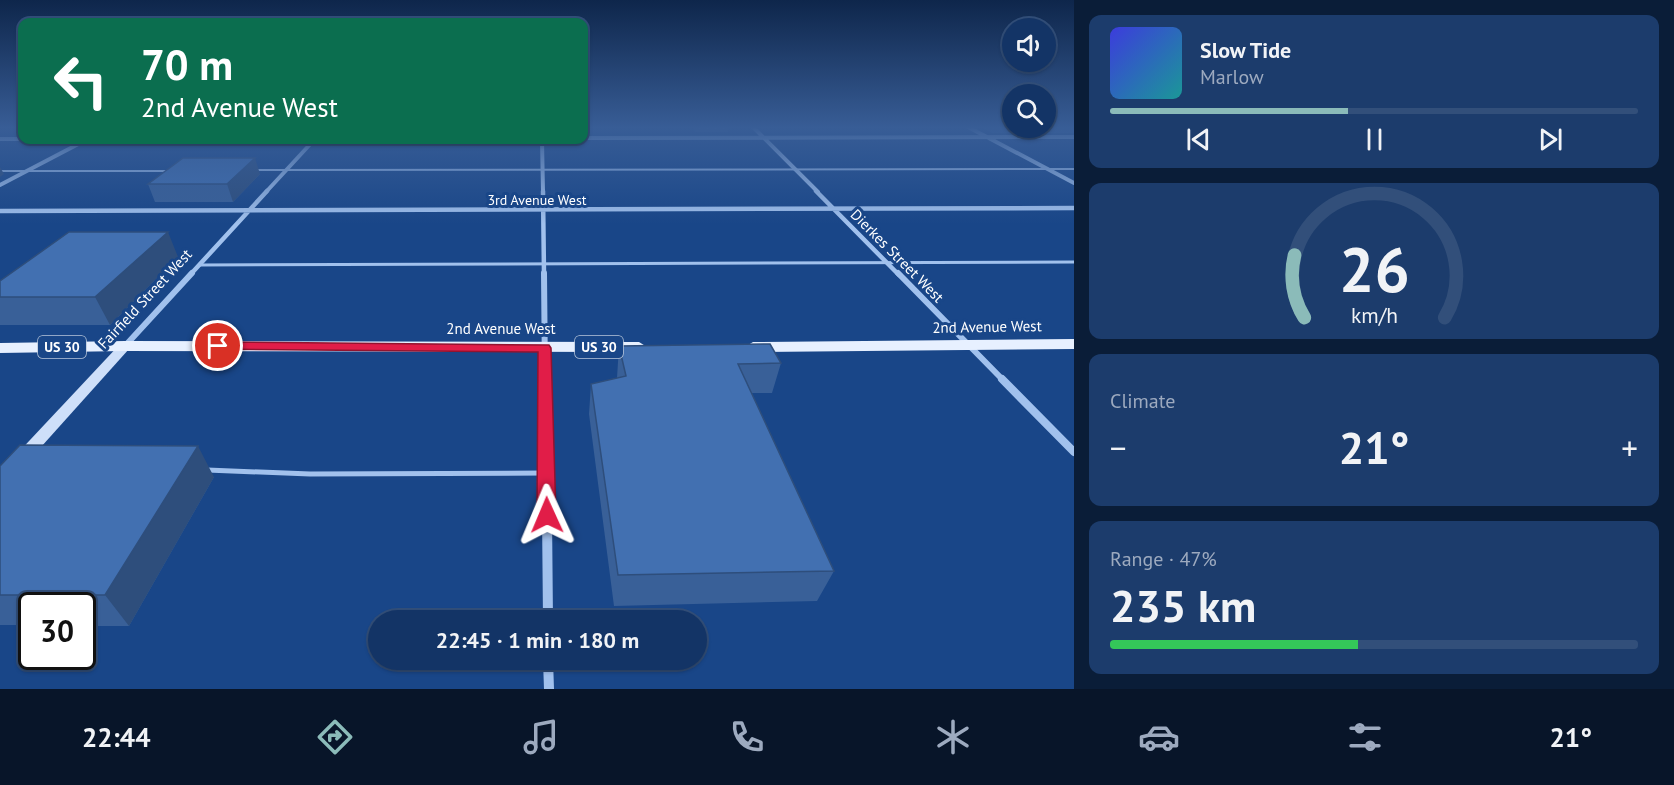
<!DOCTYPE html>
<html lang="en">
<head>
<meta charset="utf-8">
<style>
	body { margin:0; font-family:"PT Sans",sans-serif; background:#1c3c6c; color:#f1f3f6; height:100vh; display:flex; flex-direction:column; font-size:22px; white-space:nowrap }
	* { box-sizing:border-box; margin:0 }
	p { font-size:20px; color:#9daabf }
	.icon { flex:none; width:33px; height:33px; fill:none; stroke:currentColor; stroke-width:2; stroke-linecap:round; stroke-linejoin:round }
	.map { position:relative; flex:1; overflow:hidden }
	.drawer { display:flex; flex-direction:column; gap:15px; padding:15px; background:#0a1d38; width:600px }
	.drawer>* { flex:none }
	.top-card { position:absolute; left:18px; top:18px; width:570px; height:126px; border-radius:12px; box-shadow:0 2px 4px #0004,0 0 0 2px #324f7a; background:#0b6e4f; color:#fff; overflow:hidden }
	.buttons { position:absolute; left:1002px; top:18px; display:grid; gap:12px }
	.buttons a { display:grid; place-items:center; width:54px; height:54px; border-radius:50%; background:#133466; box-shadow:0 2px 4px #0004,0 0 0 2px #324f7a; font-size:30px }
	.speed { position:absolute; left:18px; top:592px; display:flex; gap:12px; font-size:30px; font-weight:700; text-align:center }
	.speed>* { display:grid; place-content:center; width:78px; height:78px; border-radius:50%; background:#133466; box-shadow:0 2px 4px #0004,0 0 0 2px #324f7a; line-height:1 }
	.speed .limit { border:3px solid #111; border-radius:9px; background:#fff; color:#111 }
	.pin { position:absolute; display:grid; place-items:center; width:51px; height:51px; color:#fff; margin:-26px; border:3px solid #fff; border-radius:50%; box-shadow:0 2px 6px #0007 }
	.me { position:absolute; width:66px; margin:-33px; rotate:359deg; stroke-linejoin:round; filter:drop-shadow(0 0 4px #0008) }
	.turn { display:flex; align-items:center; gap:21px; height:126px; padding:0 24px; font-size:27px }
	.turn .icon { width:78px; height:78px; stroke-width:2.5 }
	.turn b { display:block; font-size:42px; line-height:51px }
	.big { font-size:45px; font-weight:800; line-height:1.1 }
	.drawer .widget { flex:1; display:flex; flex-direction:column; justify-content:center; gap:9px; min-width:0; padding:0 21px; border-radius:12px; background:#1c3c6c }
	.drawer .dial { align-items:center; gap:0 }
	.dial svg { height:156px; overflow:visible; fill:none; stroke:#324f7a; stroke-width:7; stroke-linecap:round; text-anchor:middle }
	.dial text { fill:#f1f3f6; stroke:none }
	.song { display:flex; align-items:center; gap:18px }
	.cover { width:72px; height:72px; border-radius:9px; background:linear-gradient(135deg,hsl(240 70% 55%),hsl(180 70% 35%)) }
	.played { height:6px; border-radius:3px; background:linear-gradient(90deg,#8bbbb9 45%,#324f7a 45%) }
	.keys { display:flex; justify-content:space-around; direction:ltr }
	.heat { display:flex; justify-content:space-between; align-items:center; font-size:33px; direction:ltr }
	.charge { height:9px; border-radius:4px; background:linear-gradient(90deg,#34c759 47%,#324f7a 0) }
	.trip { position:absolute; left:368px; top:610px; width:339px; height:60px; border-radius:30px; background:#133466; box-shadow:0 2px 4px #0004,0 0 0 2px #324f7a; font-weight:800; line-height:60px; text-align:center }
	.dock { display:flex; height:96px; justify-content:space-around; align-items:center; background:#081529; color:#9daabf }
	.dock .icon { width:42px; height:42px }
	.dock .on { color:#8bbbb9 }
	.dock b { font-size:27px; color:#f1f3f6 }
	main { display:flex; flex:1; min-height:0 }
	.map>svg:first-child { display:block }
	.green { fill:#2c60a6 }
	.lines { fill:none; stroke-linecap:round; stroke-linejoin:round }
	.lane-far2 { stroke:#a1c1ed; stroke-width:2 }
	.lane-far1 { stroke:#a1c1ed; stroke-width:3 }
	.lane { stroke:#a1c1ed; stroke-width:5 }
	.street-far4 { stroke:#a1c1ed; stroke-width:4 }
	.street-far3 { stroke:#a1c1ed; stroke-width:4.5 }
	.street-far2 { stroke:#a1c1ed; stroke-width:6 }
	.street-far1 { stroke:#a1c1ed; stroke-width:8 }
	.street { stroke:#a1c1ed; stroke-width:10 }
	.secondary { fill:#cedff9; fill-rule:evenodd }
	.primary { fill:#e7f0ff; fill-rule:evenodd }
	.wall { fill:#396098 }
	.shaded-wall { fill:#2e4e7c }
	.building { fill:#4270b1; stroke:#2e4e7c; stroke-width:1.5 }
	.route { fill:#e11d48; stroke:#92132f; stroke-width:1.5 }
	.labels { text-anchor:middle; stroke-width:6; stroke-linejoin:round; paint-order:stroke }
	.far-street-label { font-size:14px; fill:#fff; stroke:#194688 }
	.shield { fill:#194688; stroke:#bac8db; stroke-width:1.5 }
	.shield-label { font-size:14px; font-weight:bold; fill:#fff }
	.street-label { font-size:15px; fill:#fff; stroke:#194688 }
</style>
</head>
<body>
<main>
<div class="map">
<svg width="1074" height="689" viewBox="0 0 1074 689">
	<rect width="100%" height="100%" fill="#194688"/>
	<!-- green -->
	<path class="green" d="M982 127H1074V133H992Z"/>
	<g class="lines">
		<!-- lane-far2 -->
		<path class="lane-far2" d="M255 170 1074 169
			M0 171H171"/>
		<!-- lane-far1 -->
		<path class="lane-far1" d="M199 265 1074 262"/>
		<!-- lane -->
		<path class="lane" d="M207 470 310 474 546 473"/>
		<!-- street-far4 -->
		<path class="street-far4" d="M753 127 818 192
			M968 127 1074 183
			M584 138 1074 137
			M0 139H22
			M542 140 543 192
			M0 185 86 140
			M266 192 314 140"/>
		<!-- street-far3 -->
		<path class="street-far3" d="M543 191 544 275
			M816 191 899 275
			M0 211 1074 208
			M190 275 267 191"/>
		<!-- street-far2 -->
		<path class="street-far2" d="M544 273 545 380
			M898 273 1003 380
			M125 346 192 273"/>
		<!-- street-far1 -->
		<path class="street-far1" d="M545 379 547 516
			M1002 379 1074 452"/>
		<!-- street -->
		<path class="street" d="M547 514 548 621
			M548 660 549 689"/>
		<!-- secondary -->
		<path class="secondary" d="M125 342 129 343 131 346 129 349 6 486 0 488V472L121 343Z"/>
		<!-- primary -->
		<path class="primary" d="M1074 339V349L753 352 745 347 753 342Z
			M125 341 639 342 647 347 639 352 125 351 0 353V343Z"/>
	</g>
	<!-- wall -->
	<path class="wall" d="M692 127H729L728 132H695Z
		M260 174 233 202H155L148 184Z
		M178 257 110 325H0V297Z
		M619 346 781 363 772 393H751L834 571 817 601 614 606 589 414 591 384 617 378Z
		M0 466 214 477 129 626H82V606H32V625H0Z"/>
	<!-- shaded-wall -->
	<path class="shaded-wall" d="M255 158 260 174 233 202 227 184Z
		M0 167 4 174 0 177Z
		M168 232 178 257 110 325 95 297Z
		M198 446 214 477 129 626 105 595Z"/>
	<!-- building -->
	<path class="building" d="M183 158H255L227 184H148Z
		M69 232H168L95 297H0V281Z
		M770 344 781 363 738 364 834 571 618 575 591 384 626 376 619 346Z
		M20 445 198 446 105 595H0V466Z"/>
	<!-- sky -->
	<linearGradient id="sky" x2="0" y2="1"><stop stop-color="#0e264b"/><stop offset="0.57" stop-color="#385d96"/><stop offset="1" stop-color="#385d96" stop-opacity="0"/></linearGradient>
	<rect width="1074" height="224" fill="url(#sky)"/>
	<!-- route -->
	<path class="route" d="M218 342 549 345 551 348 556 515 553 521 547 523 540 521 537 515 538 352 213 349 211 346Z"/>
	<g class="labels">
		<!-- far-street labels -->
		<g class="far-street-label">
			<text x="537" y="205">3rd Avenue West</text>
		</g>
		<!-- shield labels -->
		<g class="shield">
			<rect x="38" y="336" width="48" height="22" rx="4.5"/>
			<rect x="575" y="336" width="48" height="22" rx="4.5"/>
		</g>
		<g class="shield-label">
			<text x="62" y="352">US 30</text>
			<text x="599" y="352">US 30</text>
		</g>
		<!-- street labels -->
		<g class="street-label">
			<text transform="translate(897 256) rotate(45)" y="5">Dierkes Street West</text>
			<text transform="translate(145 299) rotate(-47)" y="5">Fairfield Street West</text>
			<text transform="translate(987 327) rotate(-1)" y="5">2nd Avenue West</text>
			<text x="501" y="334">2nd Avenue West</text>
		</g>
	</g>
</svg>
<div class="buttons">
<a><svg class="icon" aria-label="sound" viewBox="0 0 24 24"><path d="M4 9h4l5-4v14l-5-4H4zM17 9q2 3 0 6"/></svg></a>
<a><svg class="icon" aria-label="search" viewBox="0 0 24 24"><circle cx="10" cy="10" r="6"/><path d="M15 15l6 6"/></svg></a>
</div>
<div class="speed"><div class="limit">30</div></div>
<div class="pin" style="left:218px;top:346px;background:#d93025"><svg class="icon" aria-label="arrive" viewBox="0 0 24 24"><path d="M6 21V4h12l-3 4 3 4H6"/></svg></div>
<svg class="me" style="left:547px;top:515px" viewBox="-20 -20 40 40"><path d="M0-17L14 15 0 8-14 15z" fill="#e11d48" stroke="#fff" stroke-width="4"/></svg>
<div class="trip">22:45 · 1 min · 180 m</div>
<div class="top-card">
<div class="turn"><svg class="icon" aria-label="left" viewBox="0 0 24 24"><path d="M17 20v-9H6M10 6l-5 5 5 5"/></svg><div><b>70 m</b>2nd Avenue West</div></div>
</div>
</div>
<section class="drawer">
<div class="widget">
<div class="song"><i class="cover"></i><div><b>Slow Tide</b><p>Marlow</p></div></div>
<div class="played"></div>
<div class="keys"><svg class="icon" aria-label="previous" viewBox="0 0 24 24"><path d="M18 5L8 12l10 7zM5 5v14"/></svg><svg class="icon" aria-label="pause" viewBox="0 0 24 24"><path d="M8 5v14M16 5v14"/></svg><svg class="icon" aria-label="next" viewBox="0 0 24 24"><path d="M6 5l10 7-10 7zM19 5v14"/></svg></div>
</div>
<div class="widget dial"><svg viewBox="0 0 100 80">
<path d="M14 69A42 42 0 1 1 86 69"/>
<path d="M14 69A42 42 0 0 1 9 37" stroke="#8bbbb9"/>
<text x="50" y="56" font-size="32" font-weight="700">26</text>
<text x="50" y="72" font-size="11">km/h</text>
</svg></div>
<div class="widget"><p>Climate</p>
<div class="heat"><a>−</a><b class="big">21°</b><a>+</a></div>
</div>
<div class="widget"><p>Range · 47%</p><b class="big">235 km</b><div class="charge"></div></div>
</section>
</main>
<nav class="dock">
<b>22:44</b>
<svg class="icon on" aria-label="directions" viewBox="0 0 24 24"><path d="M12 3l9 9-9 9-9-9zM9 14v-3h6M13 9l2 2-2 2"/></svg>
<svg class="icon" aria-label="music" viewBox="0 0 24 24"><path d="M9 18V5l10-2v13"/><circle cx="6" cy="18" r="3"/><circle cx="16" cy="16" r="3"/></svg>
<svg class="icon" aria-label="phone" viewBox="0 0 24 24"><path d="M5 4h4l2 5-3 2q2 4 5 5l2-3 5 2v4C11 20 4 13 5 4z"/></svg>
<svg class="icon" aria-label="climate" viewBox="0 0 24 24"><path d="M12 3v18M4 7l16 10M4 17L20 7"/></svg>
<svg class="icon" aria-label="car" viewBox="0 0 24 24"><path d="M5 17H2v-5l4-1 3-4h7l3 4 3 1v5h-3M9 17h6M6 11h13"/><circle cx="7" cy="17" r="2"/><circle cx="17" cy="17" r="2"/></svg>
<svg class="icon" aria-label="filters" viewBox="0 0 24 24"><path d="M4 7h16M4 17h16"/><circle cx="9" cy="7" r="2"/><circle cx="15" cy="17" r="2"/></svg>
<b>21°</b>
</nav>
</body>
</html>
